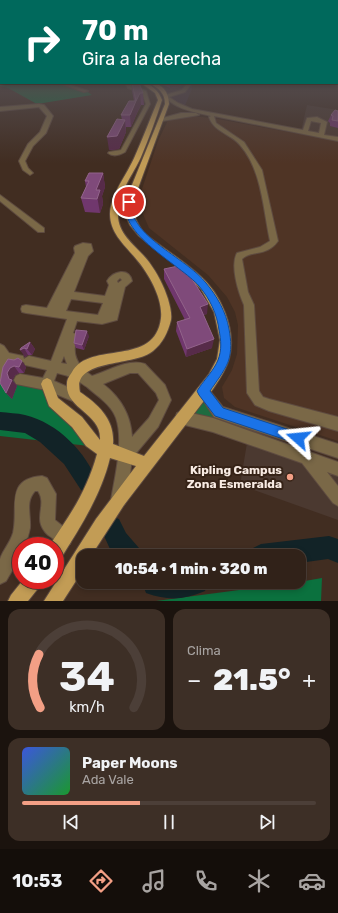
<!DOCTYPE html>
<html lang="es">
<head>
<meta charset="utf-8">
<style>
	body { margin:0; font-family:Rubik,sans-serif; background:#3d2f26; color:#f1f3f6; height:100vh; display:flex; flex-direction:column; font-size:15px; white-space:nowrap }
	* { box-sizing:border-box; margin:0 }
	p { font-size:13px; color:#a8a4a2 }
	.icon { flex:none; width:22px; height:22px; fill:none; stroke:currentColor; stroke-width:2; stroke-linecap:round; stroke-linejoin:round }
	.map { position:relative; height:601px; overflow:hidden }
	.details { display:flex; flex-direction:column; gap:8px; padding:8px; background:#1b130e; flex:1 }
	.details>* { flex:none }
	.hud { position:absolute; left:0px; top:0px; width:338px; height:84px; box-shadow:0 2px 6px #0003,0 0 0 1px #4c3f38; background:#00695c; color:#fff; overflow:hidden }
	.speed { position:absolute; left:12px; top:537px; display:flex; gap:8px; font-size:20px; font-weight:700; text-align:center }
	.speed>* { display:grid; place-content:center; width:52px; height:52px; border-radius:50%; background:#312219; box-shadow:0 2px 6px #0003,0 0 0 1px #4c3f38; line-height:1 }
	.speed .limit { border:6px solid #d22; background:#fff; color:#111 }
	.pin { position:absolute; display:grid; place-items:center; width:34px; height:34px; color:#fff; margin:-17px; border:2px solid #fff; border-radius:50%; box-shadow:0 1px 4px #0007 }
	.me { position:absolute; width:44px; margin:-22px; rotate:288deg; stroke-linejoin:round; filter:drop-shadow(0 0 3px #0008) }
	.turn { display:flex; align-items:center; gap:14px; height:84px; padding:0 16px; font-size:18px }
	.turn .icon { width:52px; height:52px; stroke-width:2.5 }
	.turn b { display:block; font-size:28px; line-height:34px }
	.big { font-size:30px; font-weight:800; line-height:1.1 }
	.details .card { flex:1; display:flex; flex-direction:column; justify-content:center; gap:6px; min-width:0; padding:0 14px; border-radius:12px; background:#3d2f26 }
	.details .dial { align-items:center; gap:0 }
	.dial svg { height:104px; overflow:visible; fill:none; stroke:#4c3f38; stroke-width:7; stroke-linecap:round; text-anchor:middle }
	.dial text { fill:#f1f3f6; stroke:none }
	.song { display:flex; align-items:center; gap:12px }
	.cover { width:48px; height:48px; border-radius:6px; background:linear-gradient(135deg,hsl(230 70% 55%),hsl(130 70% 35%)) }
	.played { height:4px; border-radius:2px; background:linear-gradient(90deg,#f39f85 40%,#4c3f38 40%) }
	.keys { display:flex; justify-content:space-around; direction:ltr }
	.heat { display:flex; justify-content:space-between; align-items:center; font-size:22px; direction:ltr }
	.details .tiles { flex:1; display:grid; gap:8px; grid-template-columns:1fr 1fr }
	.card:last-child { grid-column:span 2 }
	.trip { position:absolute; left:76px; top:549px; width:230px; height:40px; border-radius:12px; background:#312219; box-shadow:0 2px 6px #0003,0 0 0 1px #4c3f38; font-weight:800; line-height:40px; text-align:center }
	.dock { display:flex; height:64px; justify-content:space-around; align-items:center; background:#140e0a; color:#a8a4a2 }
	.dock .icon { width:28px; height:28px }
	.dock .active { color:#f39f85 }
	.dock b { font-size:18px; color:#f1f3f6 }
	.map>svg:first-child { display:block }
	.commercial { fill:#45333c }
	.built { fill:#4f3425 }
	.education { fill:#4b3930 }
	.green { fill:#1e6b3f }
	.forest { fill:#0b713e }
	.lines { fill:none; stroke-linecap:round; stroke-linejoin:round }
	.river { fill:#122327; fill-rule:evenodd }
	.minor-casing { stroke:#5e4b40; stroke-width:2 }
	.major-casing { stroke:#5e4b40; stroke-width:2 }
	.minor { fill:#7a6847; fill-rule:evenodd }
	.major { fill:#c29c55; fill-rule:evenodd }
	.wall { fill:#70376d }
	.shaded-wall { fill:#572b49 }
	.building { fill:#7f4a7a; stroke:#92638a }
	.route { fill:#1a73e8; stroke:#114b97 }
	.poi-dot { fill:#f39f85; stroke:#362317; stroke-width:1.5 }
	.labels { text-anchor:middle; stroke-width:4; stroke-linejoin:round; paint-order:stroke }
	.near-poi-label { font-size:12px; font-weight:bold; fill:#f8ebe3; stroke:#362317; text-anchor:end }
</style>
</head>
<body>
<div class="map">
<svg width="338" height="601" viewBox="0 0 338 601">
	<rect width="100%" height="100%" fill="#412d21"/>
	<!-- commercial -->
	<path class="commercial" d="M152 83H192V89L184 108 176 104 156 85Z"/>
	<!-- built -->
	<path class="built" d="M190 116 212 118 338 141V441L235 407 224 398 222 387 232 370 237 354 238 325 235 312 227 297 208 275 149 228 139 205 141 192 158 141 168 120Z"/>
	<!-- education -->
	<path class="education" d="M307 105 338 110V138L301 131Z
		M248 437 338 469V520L240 485Z"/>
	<!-- green -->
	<path class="green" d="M203 391 219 412 213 425 182 418Z"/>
	<!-- forest -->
	<path class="forest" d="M0 79 1 83C28 83 70 77 92 95L37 104 8 88 0 86Z
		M0 377 46 385 98 447 0 436Z
		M322 578 321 601H156L299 582Z"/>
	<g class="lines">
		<!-- river -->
		<path class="river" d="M0 412C8 413 17 413 25 415 58 423 86 452 98 483L95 490 88 493 81 490 64 464 40 442 25 433 0 430Z
			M111 516 119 519 126 533 139 548 143 556H116L110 549 100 527 103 519Z
			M329 536 338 539V563L328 559 299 563V556H249L253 548 261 544Z
			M142 582H208L205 591C183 600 169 601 146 593Z"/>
		<!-- minor casing -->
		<g class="minor-casing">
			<path id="minor" d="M58 83H65L88 91 84 92Z
				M125 83H129L132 86 146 91 150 104 125 152C120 155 113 157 108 153L109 152 121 150 146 104 142 93 128 88Z
				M188 83H192L185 92 169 97 178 103 192 109 303 130 307 118 317 117 327 122 324 135 338 137V141L214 116 216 123 244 142 262 170 278 241C267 257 251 250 242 259L248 292 254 305 259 391 263 397 269 399 338 417V431L269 411 255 405 247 393 244 305C238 292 230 265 237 253L260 247 270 241C263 209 262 170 240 145 231 134 214 132 209 117L211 116C195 112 178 110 166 98L165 95 182 90ZM311 121 321 123 319 133 308 131Z
				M39 104 44 105 53 116 46 133 33 146 25 161 28 168 33 173 30 175 23 170 19 161 28 144 40 132 47 116 39 107 0 111V107Z
				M181 113H196L199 115 162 121 159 119Z
				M0 195 44 228V232H38L0 201Z
				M83 243 91 244 93 251 88 256 74 292 105 296 109 285 107 281C113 271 129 267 132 281L125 287 117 320 102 324 77 321 73 333 76 334C78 339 75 341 75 346 73 360 82 369 92 376 108 371 129 358 145 364L165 385 171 400 158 427 132 458 127 500 124 505 119 508 114 505 111 500C115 476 124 441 116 418 111 404 97 396 87 387 74 378 73 377 57 373L54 381 79 392 81 396 79 400 75 402 46 390 16 384 14 380 16 376 20 374 43 378 47 370 25 365 24 362 19 365 11 364 4 379 0 381V344L4 346 9 353 23 356 24 359 29 356 51 361 67 319 26 313 22 312 21 309 22 306 26 305 47 308 75 253 74 248 75 246ZM120 278 122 280 118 283 117 281ZM71 299 103 303 98 315 66 311ZM64 356 67 364 61 363ZM130 373H138L156 393 159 400 149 418 132 437C131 415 120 397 103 384Z
				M203 385 207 387 223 407 338 444V458L214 417 197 391 199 387Z
				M182 411 213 418 338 462V476L327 472 338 486V506L333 503 302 463 213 432 177 423 175 418 177 413Z
				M42 476 47 478 56 494 55 520 70 532 72 538 70 544 64 546C58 543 54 539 48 535 31 519 48 506 38 491H35C25 502 31 514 30 528 29 534 27 540 24 546H21V554L17 562 6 581 0 584C0 576 0 566 0 559 3 550 10 543 13 533 19 508 4 479 42 476Z"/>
		</g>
		<!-- major casing -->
		<g class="major-casing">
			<path id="major" d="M141 83C151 83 159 91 162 100 156 119 149 138 141 157 133 175 117 194 118 215 118 236 138 247 149 262 157 273 164 286 168 299 170 306 172 314 171 320 168 332 163 343 153 351 134 367 72 358 80 392 99 405 115 420 113 444L144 456 209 374 217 359 220 340 214 312 201 289 183 271 139 236 130 225 125 214V202L165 104C165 92 158 89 150 83 162 83 169 92 169 104L133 202C133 215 136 222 144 233 161 247 181 259 198 274 221 293 237 330 229 359 226 370 219 380 213 389L124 505 91 556H83V570L63 601H44L96 519 136 466 110 458C101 495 81 526 61 558L55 560V546H49C70 515 87 491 97 454L86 446 72 427 49 406 41 384 43 380 47 378 51 380 58 398 82 417 100 440C102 413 64 409 67 383 67 379 70 375 72 372 90 340 155 368 161 318 163 299 149 274 137 260 126 246 110 234 110 214 111 193 127 175 135 156 143 138 150 119 158 100L155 93Z
				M23 580H43L40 586 28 601H8L11 595Z"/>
		</g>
		<!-- minor -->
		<use href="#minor" class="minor"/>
		<!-- major -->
		<use href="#major" class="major"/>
	</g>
	<!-- wall -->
	<path class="wall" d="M131 83H139L143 93 144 105H141L137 113V112V113L131 127H126V132L119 149 109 150 122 120 121 115 134 101 132 91Z
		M158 83H182L180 87 170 88Z
		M338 111V128L330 126V123L328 121 331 115Z
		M103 173 105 187 102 196 103 204 100 213 85 212 81 198 86 187 85 181Z
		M164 269 207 314 203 315 212 348 186 357 176 331 177 322 185 320 164 279Z
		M89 336 84 350 76 348 74 343Z
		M30 342 35 349 32 355H28L25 357 21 348Z
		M8 359 26 367 24 373H19L15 375 13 379V381L17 386 12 399 6 393Z"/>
	<!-- shaded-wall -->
	<path class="shaded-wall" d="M170 83H182L180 87 170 88Z
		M140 93 141 105 137 113 136 101Z
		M136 101 137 113 131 127 130 115Z
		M125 120 126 132 119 149 109 150 107 137Z
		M103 173 105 187 102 196 103 204 100 213 96 190Z
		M208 304 207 314 199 316 200 307Z
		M87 331 89 336 84 350 82 345Z
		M214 339 212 348 186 357 187 349Z
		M30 342 35 349 32 355 27 349Z
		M24 348 28 355 25 357 20 350Z
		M22 361 26 367 24 373 19 367Z
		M14 366 19 373 15 375 13 379V381L17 386 12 399 6 393 9 379 7 373 10 368Z"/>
	<!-- building -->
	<path class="building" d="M132 83H139L143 93H140L136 101Z
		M129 101H136L130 115H121Z
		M335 110 338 111V121L332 120 333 116 331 115Z
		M117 119 125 120 117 136 107 137Z
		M89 173H103L96 190H100L97 199 81 198 89 181H85Z
		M183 265 208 304 200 307 214 339 187 349 177 322 190 318 164 269Z
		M76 330 87 331 82 345 74 343Z
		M30 342 27 349 24 348 20 350 21 348Z
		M18 358 22 361 19 367 14 366 10 368 7 373 9 379 12 380 6 393 0 383 3 367 8 359 14 360Z"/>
	<!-- sky -->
	<linearGradient id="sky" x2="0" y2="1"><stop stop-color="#241912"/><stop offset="0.48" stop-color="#544c4e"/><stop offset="1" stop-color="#544c4e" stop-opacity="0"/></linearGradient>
	<rect width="338" height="163" fill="url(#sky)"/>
	<!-- route -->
	<path class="route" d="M127 200 132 202C133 206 132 210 133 214 141 241 188 260 206 283 217 296 226 312 229 329 231 340 232 351 228 362 224 372 216 382 210 391L223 408 302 434 304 438 302 442 298 444 215 416 199 395 197 391 199 388C205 379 214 370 218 360 222 350 221 340 219 330 217 314 210 299 199 286 181 265 115 233 127 200Z"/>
	<!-- markers -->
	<circle class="poi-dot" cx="290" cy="477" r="4"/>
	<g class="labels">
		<!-- near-poi labels -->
		<g class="near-poi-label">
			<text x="282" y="474">Kipling Campus<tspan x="282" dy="14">Zona Esmeralda</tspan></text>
		</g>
	</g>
</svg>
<div class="speed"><div class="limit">40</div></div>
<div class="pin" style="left:129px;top:202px;background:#d93025"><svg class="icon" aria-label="arrive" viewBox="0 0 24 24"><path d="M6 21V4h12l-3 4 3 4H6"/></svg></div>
<svg class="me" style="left:298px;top:438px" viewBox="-20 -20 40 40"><path d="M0-17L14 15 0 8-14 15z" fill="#1a73e8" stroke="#fff" stroke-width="4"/></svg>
<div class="trip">10:54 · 1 min · 320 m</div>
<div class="hud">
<div class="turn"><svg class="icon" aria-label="right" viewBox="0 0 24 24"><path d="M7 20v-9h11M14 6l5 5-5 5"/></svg><div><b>70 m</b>Gira a la derecha</div></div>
</div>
</div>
<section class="details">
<div class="tiles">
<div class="card dial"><svg viewBox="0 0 100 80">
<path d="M14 69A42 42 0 1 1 86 69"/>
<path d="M14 69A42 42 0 0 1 13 28" stroke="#f39f85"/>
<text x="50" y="56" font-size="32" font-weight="700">34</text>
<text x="50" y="72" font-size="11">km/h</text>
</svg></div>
<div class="card"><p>Clima</p>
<div class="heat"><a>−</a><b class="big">21.5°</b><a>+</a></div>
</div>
<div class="card">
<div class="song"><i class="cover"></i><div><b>Paper Moons</b><p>Ada Vale</p></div></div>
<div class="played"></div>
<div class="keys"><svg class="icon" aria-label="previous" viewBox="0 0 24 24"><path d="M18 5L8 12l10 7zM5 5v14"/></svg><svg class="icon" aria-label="pause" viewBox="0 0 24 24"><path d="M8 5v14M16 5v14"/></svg><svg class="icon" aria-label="next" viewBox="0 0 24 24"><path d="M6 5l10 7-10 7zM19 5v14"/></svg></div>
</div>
</div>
</section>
<nav class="dock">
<b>10:53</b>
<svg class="icon active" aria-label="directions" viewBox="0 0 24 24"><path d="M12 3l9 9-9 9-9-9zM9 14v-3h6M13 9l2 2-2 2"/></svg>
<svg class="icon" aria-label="music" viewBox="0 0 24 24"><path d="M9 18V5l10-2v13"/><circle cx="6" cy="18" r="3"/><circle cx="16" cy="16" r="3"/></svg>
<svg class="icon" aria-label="phone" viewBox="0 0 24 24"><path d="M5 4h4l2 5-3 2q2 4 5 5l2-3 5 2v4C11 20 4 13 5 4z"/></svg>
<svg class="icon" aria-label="climate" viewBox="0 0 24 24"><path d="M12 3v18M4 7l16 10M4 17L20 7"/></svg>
<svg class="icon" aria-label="car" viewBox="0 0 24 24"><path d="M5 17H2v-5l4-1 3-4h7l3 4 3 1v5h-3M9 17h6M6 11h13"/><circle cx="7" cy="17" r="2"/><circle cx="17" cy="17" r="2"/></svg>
</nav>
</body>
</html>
